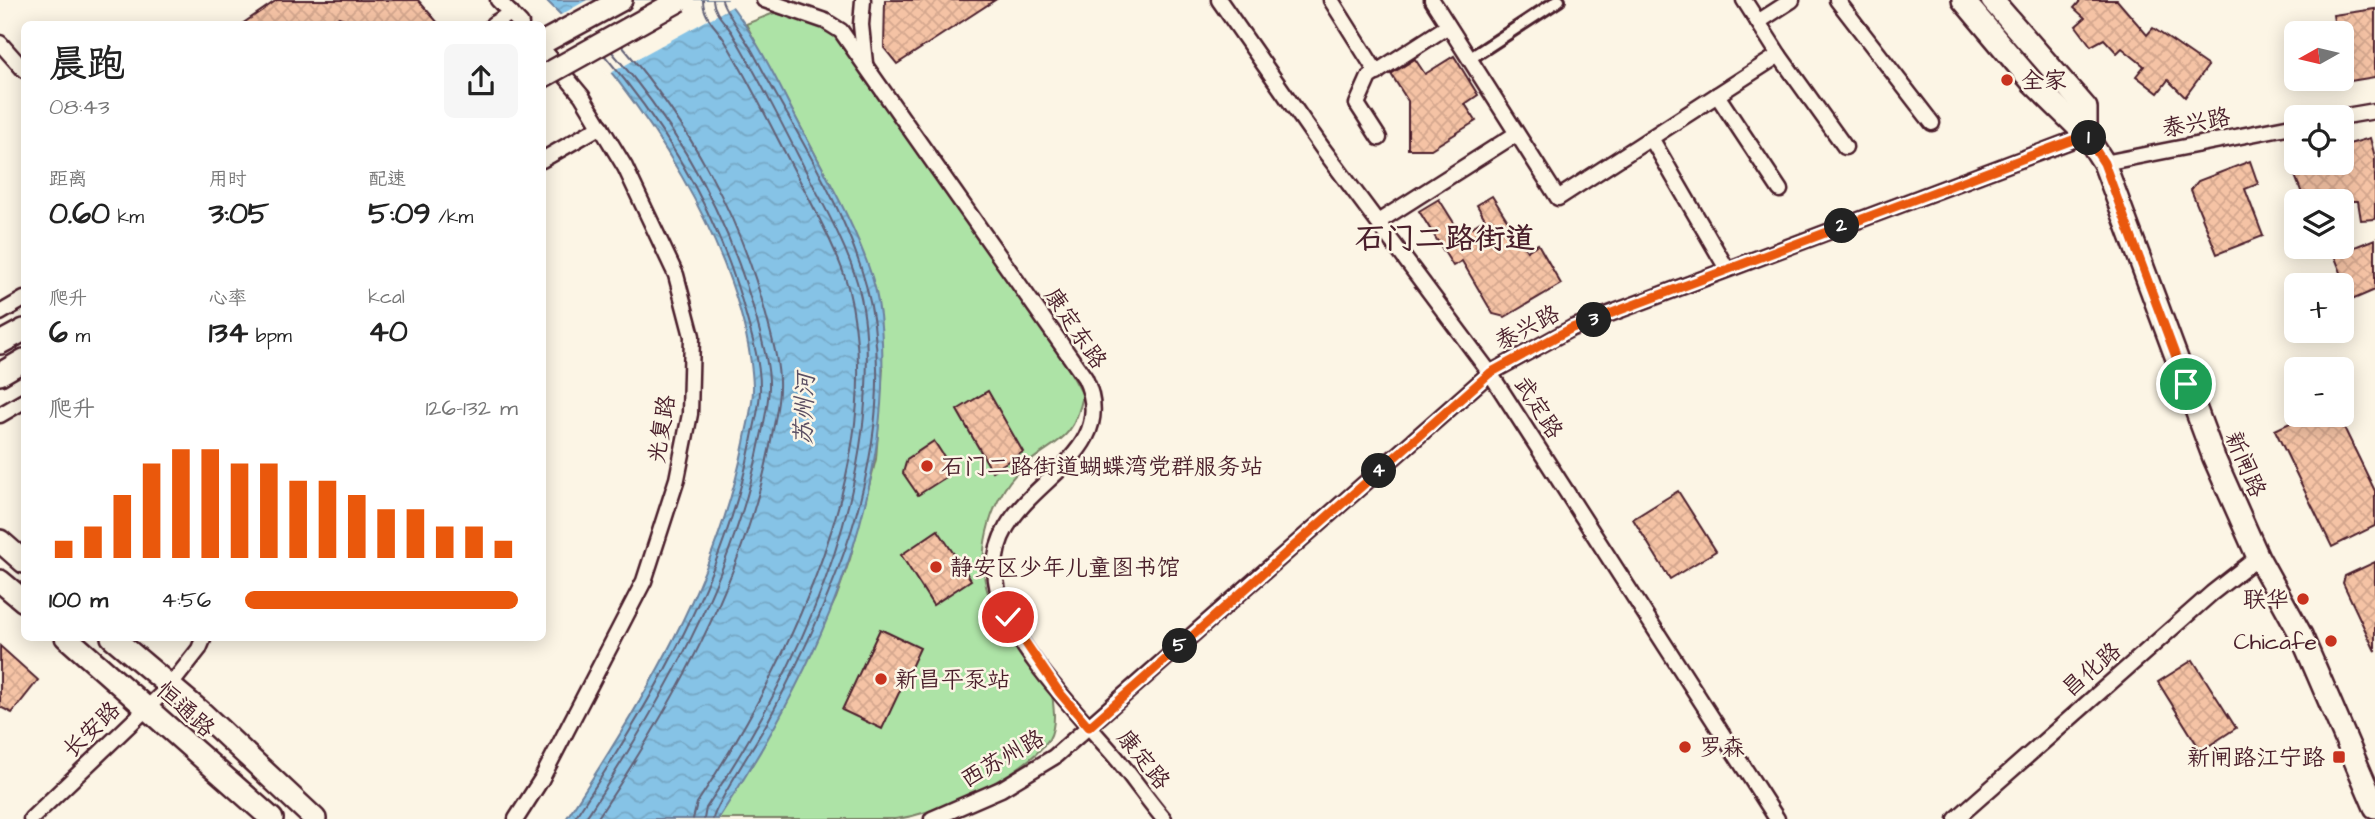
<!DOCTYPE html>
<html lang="zh">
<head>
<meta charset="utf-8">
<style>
	:root { --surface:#fff; --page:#f6f6f6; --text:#222; --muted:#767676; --accent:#ea580c }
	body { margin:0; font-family:"Architects Daughter","LXGW WenKai TC",sans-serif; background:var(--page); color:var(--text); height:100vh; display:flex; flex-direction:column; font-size:26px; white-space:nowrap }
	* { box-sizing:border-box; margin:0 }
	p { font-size:23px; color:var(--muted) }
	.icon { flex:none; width:38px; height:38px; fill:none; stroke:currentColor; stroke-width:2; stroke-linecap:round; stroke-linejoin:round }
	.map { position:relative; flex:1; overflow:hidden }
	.drawer { position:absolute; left:21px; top:21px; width:525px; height:620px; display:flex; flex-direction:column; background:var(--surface); border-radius:10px; box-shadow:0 4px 18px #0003 }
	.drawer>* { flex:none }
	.needle { width:46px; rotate:262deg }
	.fabs { position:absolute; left:2284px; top:21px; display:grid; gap:14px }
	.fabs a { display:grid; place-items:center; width:70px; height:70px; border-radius:10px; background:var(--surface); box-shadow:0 4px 18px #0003; font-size:35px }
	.pin { position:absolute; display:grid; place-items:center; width:60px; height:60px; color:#fff; margin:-30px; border:4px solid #fff; border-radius:50%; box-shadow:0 2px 7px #0007 }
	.km { position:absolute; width:35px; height:35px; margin:-18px; border-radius:50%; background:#222; color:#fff; font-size:19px; line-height:35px; text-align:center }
	.round { display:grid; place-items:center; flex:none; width:74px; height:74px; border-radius:10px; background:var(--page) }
	.head { display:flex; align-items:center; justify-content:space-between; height:119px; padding:0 28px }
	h1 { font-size:38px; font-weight:700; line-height:52px }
	.metrics { display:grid; grid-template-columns:repeat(3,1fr); gap:10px; height:119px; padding:7px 28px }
	.metrics div { display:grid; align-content:center }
	.metrics b { font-size:30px; font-weight:700 }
	.metrics small { font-size:19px; font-weight:400 }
	.metrics p { font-size:19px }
	.chart { height:196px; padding:14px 28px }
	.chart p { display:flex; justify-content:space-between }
	.chart svg { width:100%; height:126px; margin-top:7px; stroke:var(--accent); stroke-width:6 }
	ul { padding:0 28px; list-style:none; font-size:23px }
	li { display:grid; grid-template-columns:112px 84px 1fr; align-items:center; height:52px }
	li i { height:18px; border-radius:9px; background:var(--accent) }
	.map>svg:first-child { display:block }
	.park { fill:#ade3a6; stroke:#7c8168; stroke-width:2 }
	.water { fill:url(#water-waves); stroke:#6e819b; stroke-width:2 }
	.pier { fill:#fcf5e5 }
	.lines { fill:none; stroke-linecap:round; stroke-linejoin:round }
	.shore { stroke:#626176; stroke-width:2 }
	.building { fill:url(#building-cross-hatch); stroke:#4a1f2b; stroke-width:2 }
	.pedestrian-casing { stroke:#4a1f2b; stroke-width:16 }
	.minor-casing { stroke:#4a1f2b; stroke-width:19 }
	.secondary-casing { stroke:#4a1f2b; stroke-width:26 }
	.pedestrian { stroke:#fcf5e5; stroke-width:10 }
	.minor { stroke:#fcf5e5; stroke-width:14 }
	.secondary { stroke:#fcf5e5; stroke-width:21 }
	.secondary-bridge-casing { stroke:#4a1f2b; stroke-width:26; stroke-linecap:butt }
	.secondary-bridge { stroke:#fcf5e5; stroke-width:21 }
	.route-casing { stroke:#fff; stroke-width:14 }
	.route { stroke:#ea580c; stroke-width:9 }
	.poi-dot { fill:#c8321e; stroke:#fcf5e5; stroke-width:2.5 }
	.labels { text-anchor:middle; stroke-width:5; stroke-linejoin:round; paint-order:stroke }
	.poi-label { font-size:23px; fill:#4a1f2b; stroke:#fcf5e5; text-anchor:start }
	.street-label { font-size:23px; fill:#4a1f2b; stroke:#fcf5e5 }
	.water-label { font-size:24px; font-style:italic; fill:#5c5063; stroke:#fcf5e5 }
	.district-label { font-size:30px; font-weight:bold; fill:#4a1f2b; stroke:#fcf5e5 }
</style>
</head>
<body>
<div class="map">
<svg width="2375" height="819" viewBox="0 0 2375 819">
	<defs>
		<pattern id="water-waves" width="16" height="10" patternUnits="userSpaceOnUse" patternTransform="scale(1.75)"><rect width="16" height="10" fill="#86c3e6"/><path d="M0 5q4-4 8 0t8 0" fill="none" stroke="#75a7c5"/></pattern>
		<pattern id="building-cross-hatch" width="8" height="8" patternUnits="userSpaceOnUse" patternTransform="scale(1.75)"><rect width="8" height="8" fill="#f5c3a5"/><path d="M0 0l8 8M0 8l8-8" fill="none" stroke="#d4a78e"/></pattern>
	</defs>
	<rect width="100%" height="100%" fill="#fcf5e5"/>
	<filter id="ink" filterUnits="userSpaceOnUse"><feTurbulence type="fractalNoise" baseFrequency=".0143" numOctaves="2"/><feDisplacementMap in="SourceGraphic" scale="14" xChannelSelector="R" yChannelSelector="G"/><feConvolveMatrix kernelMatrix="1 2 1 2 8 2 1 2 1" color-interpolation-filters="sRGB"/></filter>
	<g filter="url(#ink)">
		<path class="park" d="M774 13 806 20 835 35 1053 341 1083 395C1073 445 1054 439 1021 469 989 498 972 563 992 603 1006 633 1032 660 1050 687 1054 701 1057 726 1049 739 1026 774 936 815 895 819 837 819 776 819 718 819L772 729 836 598 850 559 876 459 883 368 825 173 746 24Z"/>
		<path class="water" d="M546 0H727C759 40 780 88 804 133 828 179 856 227 872 277 883 311 883 352 882 388 875 543 803 691 718 819H566C642 704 717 580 744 443 747 425 754 404 753 385 746 253 639 89 546 0Z"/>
		<path class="pier" d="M587 0H732L735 5 607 75 557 17Z"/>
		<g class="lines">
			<g class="shore">
				<path d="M574 819C650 704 724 580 751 443 754 425 761 405 760 386 760 364 753 340 747 319 721 221 670 132 605 56"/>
				<path d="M585 819C660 705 732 581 759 446 763 427 768 408 769 388 770 367 762 341 757 321 730 221 680 130 612 52"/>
				<path d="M597 819C673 705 743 581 770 446 773 427 779 407 779 388 780 365 772 338 766 315 740 216 689 124 622 46"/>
				<path d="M693 819 697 803C788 665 891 456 848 287 838 252 817 214 800 181 775 135 752 86 725 41 717 27 703 18 703 0"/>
				<path d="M704 819 706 808C789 683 859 539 866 387 868 353 867 315 857 282 847 248 828 213 811 181 786 132 762 83 734 36 728 24 714 15 713 0"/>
				<path d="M713 819C714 807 758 740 767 723 831 602 892 465 874 324 861 228 798 139 754 54 748 42 723 9 722 0"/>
			</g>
		</g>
		<g class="building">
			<path d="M277 0H418L439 24H360L339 17 329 24H242Z"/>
			<path d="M885 0H995L897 64 884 48Z"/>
			<path d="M2081 0H2117L2147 35 2153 28 2208 66 2185 97 2168 80 2158 93 2136 76 2144 66 2122 48 2117 53 2104 39 2091 46 2076 26 2085 18 2074 8Z"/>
			<path d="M2375 9V77L2344 82 2342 33H2336L2333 15Z"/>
			<path d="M1454 56 1478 95 1465 104 1476 121 1431 149H1408V101L1391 74 1415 59 1425 74Z"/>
			<path d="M2370 138 2375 157V219L2361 220 2358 201H2305L2290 163H2342V146Z"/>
			<path d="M2250 161 2258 184 2245 189 2263 236 2217 254 2191 190 2198 181Z"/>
			<path d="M1492 196 1527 251 1538 244 1561 284 1505 317 1493 314 1462 261 1453 266 1419 211 1439 199 1461 234 1485 219 1477 205Z"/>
			<path d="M2375 239V290L2352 300 2334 255Z"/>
			<path d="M988 391 1023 452 992 471 957 410Z"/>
			<path d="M2307 415H2338L2375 491V526L2332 547 2275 430Z"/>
			<path d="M934 441 954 472 918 495 903 473 907 459Z"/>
			<path d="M1678 491 1716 551 1670 579 1633 519Z"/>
			<path d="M938 530 971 580 933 605 901 555Z"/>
			<path d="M2375 562V651L2343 583 2345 576Z"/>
			<path d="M880 629 920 648 882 729 842 710Z"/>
			<path d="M0 646 38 680 12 713 0 707Z"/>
			<path d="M2193 660 2236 728 2201 751 2158 682Z"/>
		</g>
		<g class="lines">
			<g class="pedestrian-casing">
				<path id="pedestrian" d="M1469 59 1559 0"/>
			</g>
			<g class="minor-casing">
				<g id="minor">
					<path d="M498 0 521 24"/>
					<path d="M764 0 825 21 841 31 1085 378C1129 472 972 486 998 591 1011 647 1081 716 1118 760 1134 780 1148 800 1164 819"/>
					<path d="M863 0 861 25 865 63"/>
					<path d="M1219 0 1323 149 1490 373 1777 819"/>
					<path d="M1331 0 1377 73"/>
					<path d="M1432 0 1558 198 1779 55 1744 0"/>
					<path d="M1837 0 1932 123"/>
					<path d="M1758 22 1792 0"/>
					<path d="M493 24 511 13"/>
					<path d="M0 43 24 70"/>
					<path d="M1779 55 1845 147"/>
					<path d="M1717 95 1780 190"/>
					<path d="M2340 117 2375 111"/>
					<path d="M1379 138 1357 104 1369 77 1448 26"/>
					<path d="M1651 138 1727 269"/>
					<path d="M542 160 601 126"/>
					<path d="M2104 163 2296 125"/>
					<path d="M1378 222 1516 134"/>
					<path d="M0 313 24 299"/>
					<path d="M0 415 24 401"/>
					<path d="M31 819 170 686 199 649 204 637"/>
					<path d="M516 819 541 780 644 581 677 479 690 414 692 336 676 275 625 167 582 96 542 48"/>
					<path d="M932 819 1001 789 1054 757 1490 373 1572 328 2086 135"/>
					<path d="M1956 819 2212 593 2258 557"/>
				</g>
			</g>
			<g class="secondary-casing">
				<g id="secondary">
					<path d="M1963 0 2033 83 2086 135 2104 163 2214 458 2258 557 2301 635 2375 807"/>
					<path d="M1992 0 2086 108V135"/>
					<path d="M542 43 621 0"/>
					<path d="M0 343 24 330"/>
					<path d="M0 374 24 360"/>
					<path d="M0 541 24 562"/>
					<path d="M0 581 24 601"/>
					<path d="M66 637 272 819"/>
					<path d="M112 637 202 713 315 819"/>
				</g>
			</g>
			<use href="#pedestrian" class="pedestrian"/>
			<use href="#minor" class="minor"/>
			<use href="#secondary" class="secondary"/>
			<g class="secondary-bridge-casing">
				<path id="secondary-bridge" d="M542 77 680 0"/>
			</g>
			<use href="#secondary-bridge" class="secondary-bridge"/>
		</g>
	</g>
	<g class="lines" filter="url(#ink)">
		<g class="route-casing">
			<path id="route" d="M1008 617 1059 692 1089 727 1490 373 1572 328 2086 135 2104 163 2186 384"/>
		</g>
		<use href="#route" class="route"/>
	</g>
	<g class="poi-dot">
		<circle cx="2007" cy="80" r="7"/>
		<circle cx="927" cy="466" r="7"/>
		<circle cx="936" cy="567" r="7"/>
		<circle cx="2303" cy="599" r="7"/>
		<circle cx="2331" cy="641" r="7"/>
		<circle cx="881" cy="679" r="7"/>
		<circle cx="1685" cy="747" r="7"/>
		<rect x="2332" y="750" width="14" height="14" rx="3.5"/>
	</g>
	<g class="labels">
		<g class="poi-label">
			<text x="2021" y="88">全家</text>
			<text x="941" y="474">石门二路街道蝴蝶湾党群服务站</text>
			<text x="950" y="575">静安区少年儿童图书馆</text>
			<text x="2289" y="607" text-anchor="end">联华</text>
			<text x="2317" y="649" text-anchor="end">Chicafe</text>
			<text x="895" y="687">新昌平泵站</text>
			<text x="1699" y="755">罗森</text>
			<text x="2325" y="765" text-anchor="end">新闸路江宁路</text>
		</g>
		<g class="street-label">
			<text transform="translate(2196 122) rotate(-11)" y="8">泰兴路</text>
			<text transform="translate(1527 327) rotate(-28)" y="8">泰兴路</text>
			<text transform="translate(1076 328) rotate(56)" y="8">康定东路</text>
			<text transform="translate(1539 407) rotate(57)" y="8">武定路</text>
			<text transform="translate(661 429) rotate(-81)" y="8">光复路</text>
			<text transform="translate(2246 464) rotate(67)" y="8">新闸路</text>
			<text transform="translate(2091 669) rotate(-41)" y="8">昌化路</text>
			<text transform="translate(186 709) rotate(42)" y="8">恒通路</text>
			<text transform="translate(91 729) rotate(-44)" y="8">长安路</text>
			<text transform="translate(1002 758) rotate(-30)" y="8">西苏州路</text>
			<text transform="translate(1144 759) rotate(51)" y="8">康定路</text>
		</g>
		<g class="water-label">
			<text transform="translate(804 409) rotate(-88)" y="8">苏州河</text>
		</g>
		<g class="district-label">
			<text x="1445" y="248">石门二路街道</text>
		</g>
	</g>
</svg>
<div class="fabs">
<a><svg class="needle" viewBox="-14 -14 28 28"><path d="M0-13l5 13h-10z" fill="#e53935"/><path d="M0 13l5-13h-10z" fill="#767676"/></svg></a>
<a><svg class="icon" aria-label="locate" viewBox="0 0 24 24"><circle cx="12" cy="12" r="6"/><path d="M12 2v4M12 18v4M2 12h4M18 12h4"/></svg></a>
<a><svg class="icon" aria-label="layers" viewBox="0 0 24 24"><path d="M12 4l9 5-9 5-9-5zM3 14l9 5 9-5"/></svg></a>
<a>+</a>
<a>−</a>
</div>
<div class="pin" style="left:2186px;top:384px;background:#1e9e55"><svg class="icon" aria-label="arrive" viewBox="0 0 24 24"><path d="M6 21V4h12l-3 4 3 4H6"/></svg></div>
<div class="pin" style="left:1008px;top:617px;background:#d93025"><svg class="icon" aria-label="check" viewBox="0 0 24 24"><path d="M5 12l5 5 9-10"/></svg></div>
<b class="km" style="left:2089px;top:138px">1</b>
<b class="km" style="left:1842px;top:226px">2</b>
<b class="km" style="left:1594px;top:320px">3</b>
<b class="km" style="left:1379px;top:471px">4</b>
<b class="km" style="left:1180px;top:646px">5</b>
<section class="drawer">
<div class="head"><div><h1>晨跑</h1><p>08:43</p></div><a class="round"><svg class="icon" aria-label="share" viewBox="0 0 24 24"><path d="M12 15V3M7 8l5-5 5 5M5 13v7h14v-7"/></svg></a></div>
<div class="metrics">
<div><p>距离</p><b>0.60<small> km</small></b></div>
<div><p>用时</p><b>3:05</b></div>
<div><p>配速</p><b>5:09<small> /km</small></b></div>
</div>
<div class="metrics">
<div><p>爬升</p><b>6<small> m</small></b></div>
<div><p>心率</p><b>134<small> bpm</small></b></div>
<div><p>kcal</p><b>40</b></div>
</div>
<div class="chart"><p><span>爬升</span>126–132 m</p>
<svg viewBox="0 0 160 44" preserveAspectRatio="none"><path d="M5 44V38M15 44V33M25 44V22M35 44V11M45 44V6M55 44V6M65 44V11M75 44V11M85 44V17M95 44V17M105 44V22M115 44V27M125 44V27M135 44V33M145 44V33M155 44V38"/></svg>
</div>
<ul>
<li><b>100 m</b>4:56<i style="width:100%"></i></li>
</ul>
</section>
</div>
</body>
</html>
